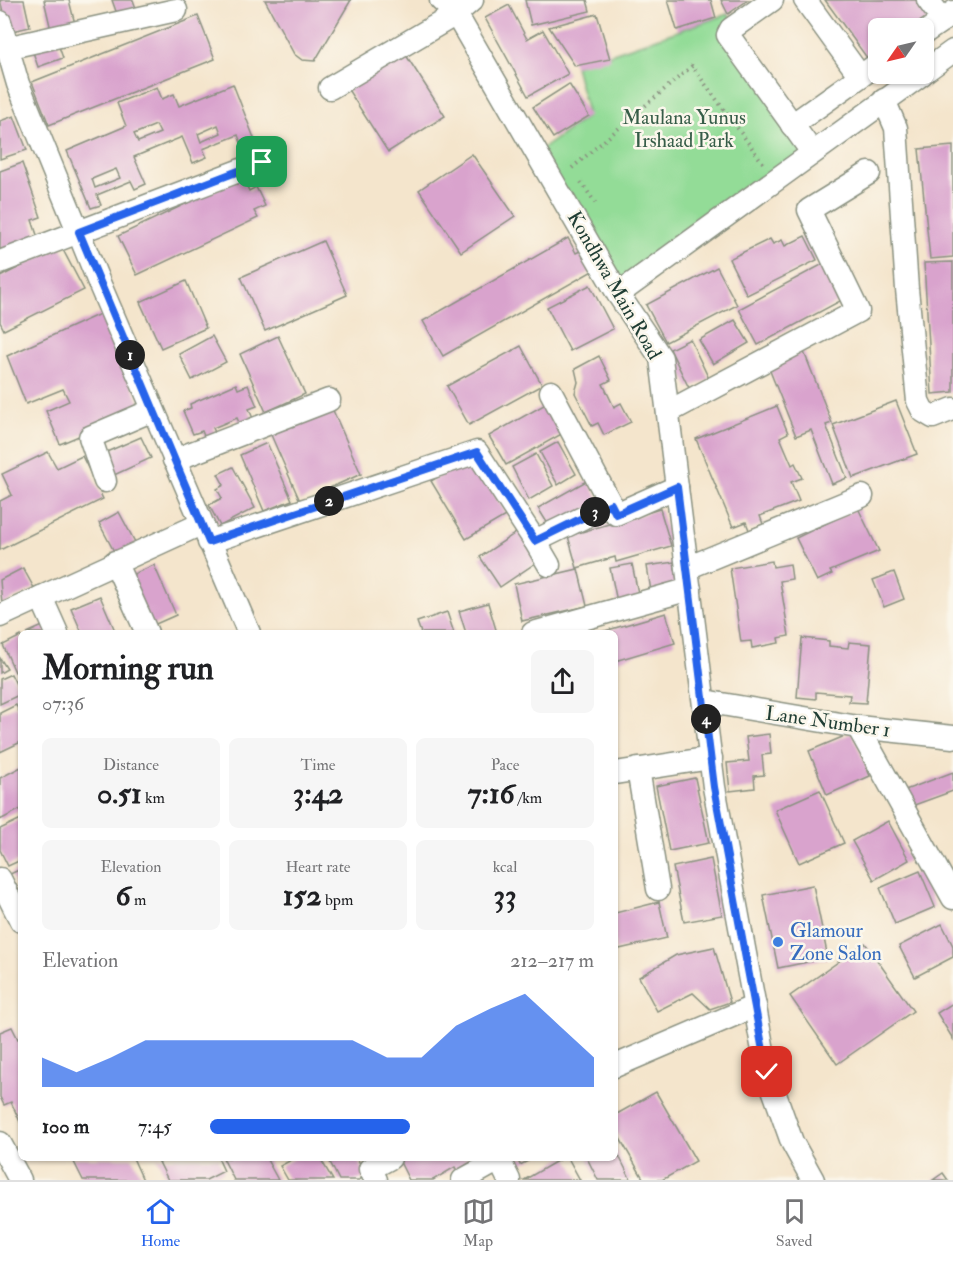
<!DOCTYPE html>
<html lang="en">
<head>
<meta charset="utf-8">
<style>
	:root { --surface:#fff; --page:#f6f6f6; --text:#202124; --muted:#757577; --line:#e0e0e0; --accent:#2563eb }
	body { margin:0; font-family:"IM FELL Double Pica",serif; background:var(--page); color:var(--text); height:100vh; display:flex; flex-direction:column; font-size:22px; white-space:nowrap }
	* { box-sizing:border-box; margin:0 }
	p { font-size:20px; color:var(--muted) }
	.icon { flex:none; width:33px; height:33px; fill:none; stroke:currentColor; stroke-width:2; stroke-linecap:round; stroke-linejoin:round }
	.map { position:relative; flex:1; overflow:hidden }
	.panel { position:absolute; left:18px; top:630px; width:600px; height:531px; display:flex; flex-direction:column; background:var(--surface); border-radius:9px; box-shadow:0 2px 4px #0004 }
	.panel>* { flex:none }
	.needle { width:39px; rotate:236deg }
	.buttons { position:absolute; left:868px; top:18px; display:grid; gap:12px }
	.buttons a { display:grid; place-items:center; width:66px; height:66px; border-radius:9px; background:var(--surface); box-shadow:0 2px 4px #0004; font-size:30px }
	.pin { position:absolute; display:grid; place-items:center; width:51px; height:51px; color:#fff; margin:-26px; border-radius:12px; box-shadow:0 3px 9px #0006 }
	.km { position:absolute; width:30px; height:30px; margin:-15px; border-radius:50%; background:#222; color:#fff; font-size:16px; line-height:30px; text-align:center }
	.round { display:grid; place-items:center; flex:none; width:63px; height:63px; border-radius:9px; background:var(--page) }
	.headline { display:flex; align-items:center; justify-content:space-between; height:102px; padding:0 24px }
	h1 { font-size:33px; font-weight:700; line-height:45px }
	.stats { display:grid; grid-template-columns:repeat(3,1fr); gap:9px; height:102px; padding:6px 24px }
	.stats div { display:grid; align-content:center; border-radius:9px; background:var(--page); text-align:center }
	.stats b { font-size:30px; font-weight:700 }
	.stats small { font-size:16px; font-weight:400 }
	.stats p { font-size:16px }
	.chart { height:168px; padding:12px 24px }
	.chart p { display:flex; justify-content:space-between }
	.chart svg { width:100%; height:108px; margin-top:6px; fill:var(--accent); opacity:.7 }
	ul { padding:0 24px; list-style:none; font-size:20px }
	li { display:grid; grid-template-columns:96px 72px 1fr; align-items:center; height:45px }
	li i { height:15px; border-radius:8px; background:var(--accent) }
	.tab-bar { display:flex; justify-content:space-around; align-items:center; height:84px; border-top:2px solid var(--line); background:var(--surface); font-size:16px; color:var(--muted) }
	.tab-bar a { display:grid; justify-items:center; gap:3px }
	.tab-bar .current { color:var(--accent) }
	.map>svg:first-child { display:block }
	.green { fill:#93dc97; stroke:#598c66; stroke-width:1.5 }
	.building { fill:#d9a3cd; fill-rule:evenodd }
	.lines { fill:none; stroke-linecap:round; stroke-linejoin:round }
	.minor-casing { stroke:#8a9180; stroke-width:25 }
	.path { stroke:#8a9180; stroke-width:4; stroke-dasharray:1.5 4.5; stroke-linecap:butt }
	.minor { stroke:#fff; stroke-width:22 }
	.route-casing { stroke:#fff; stroke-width:12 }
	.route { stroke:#2563eb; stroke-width:8 }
	.shop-dot { fill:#3f7fe0; stroke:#fbf7ec; stroke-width:2 }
	.labels { text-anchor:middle; stroke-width:5; stroke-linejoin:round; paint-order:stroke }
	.park-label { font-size:20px; fill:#365d48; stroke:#fbf7ec }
	.street-label { font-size:20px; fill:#1f3d34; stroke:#fbf7ec }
	.shop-label { font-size:20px; fill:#366cbe; stroke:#fbf7ec; text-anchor:start }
</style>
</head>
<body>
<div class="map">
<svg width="953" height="1180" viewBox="0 0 953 1180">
	<rect width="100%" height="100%" fill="#fbf7ec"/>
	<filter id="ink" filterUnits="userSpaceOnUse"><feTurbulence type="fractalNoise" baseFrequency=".0167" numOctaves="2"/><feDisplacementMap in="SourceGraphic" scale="12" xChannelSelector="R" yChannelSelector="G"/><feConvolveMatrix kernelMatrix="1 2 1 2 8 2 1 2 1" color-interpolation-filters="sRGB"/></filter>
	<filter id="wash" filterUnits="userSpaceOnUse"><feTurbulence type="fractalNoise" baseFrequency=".008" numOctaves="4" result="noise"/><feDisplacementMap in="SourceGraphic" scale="24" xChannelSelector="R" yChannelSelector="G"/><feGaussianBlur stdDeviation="1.35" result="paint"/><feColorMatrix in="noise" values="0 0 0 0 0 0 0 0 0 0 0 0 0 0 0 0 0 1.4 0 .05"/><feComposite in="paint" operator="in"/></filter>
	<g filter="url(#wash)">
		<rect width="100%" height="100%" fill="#f4e5cc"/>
		<path class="green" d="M728 14 812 152 618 294 538 152 588 116 575 66Z"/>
		<g id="blocks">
			<g class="building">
				<path d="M0 0H24L30 27 8 32Z"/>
				<path d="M44 0H69L75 24 51 30Z"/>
				<path d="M112 0H133L137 11 118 17Z"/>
				<path d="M265 0H351L315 61 302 60 294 54Z"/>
				<path d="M525 0H587L590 11 531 25Z"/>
				<path d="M668 0H711L716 18 677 30Z"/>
				<path d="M721 0H748L728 14Z"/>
				<path d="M825 0H918L931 18 916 28H879V55L870 62Z"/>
				<path d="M509 5 527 39 543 30 568 74 528 96 485 18Z"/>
				<path d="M597 14 610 59 575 66 549 27Z"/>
				<path d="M198 16 215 59 49 125 32 82Z"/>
				<path d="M57 41 63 58 38 67 32 49Z"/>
				<path d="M404 52 445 116 388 152 347 88Z"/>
				<path d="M233 84 254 138 241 143 238 135 203 149 207 157 193 163 182 137 134 157 146 184 135 189 131 181 97 195 101 205 91 208 67 151 126 126 117 103 157 87 162 99 174 94 179 106ZM156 125 160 133 138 142 134 134ZM218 125 221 133 201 142 198 134ZM116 169 120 178 95 188 92 179Z"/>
				<path d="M569 84 589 116 553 138 533 107Z"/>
				<path d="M14 116 27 150 0 159V121Z"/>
				<path d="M953 146V257L930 259 919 149Z"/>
				<path d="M472 154 515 216 461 252 419 190Z"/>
				<path d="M22 163 41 217 32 220 39 241 0 254V171Z"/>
				<path d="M242 177 249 191 256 187 265 206 254 211 258 218 137 275 118 236Z"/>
				<path d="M805 236 817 260 747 295 729 259 770 239 773 244 782 240 785 246Z"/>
				<path d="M568 238 576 253 584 249 596 269 443 356 423 321Z"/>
				<path d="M323 241 347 295 265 331 241 277Z"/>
				<path d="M61 246 84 290 4 330 0 322V277Z"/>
				<path d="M953 262V392L932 394 924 263Z"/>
				<path d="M823 264 842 300 758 345 739 309Z"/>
				<path d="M717 267 737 305 666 342 646 305Z"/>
				<path d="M186 281 206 328 161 348 140 302Z"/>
				<path d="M590 285 613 329 570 351 547 307Z"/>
				<path d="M102 313 142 409 60 444 46 411 69 401 63 389 26 404 7 356Z"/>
				<path d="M735 320 749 343 713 364 699 340Z"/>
				<path d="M212 336 226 362 192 380 179 354Z"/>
				<path d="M278 336 305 394 266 412 240 354Z"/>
				<path d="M690 339 709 379 689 388 670 349Z"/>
				<path d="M521 346 542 385 469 425 447 386Z"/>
				<path d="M804 352 832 423 826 425 847 478 832 484 811 430 796 436 768 366Z"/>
				<path d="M599 356 611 380 603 384 614 407 621 403 631 422 604 435 598 423 592 426 575 393 578 382 575 369Z"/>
				<path d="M236 384 238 389 248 385 257 406 249 409 254 421 241 427 237 418 213 428 217 437 206 441 202 431 193 434 183 411 191 408 190 404Z"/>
				<path d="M551 401 567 431 506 465 489 436Z"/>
				<path d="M896 401 917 454 853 478 833 425Z"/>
				<path d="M777 406 788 433 780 437 792 465 795 463 802 478 791 482 799 501 760 516 763 524 749 530 746 522 733 527 696 439Z"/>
				<path d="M332 408 361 474 300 501 271 435Z"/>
				<path d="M141 437 151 458 112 476 102 454Z"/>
				<path d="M558 442 576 474 558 485 540 452Z"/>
				<path d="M267 443 292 500 264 511 240 455Z"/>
				<path d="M48 452 57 468 82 456 103 499 0 550V501L12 495 2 474Z"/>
				<path d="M536 454 553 486 529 500 512 467Z"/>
				<path d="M472 457 507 515 466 539 431 481Z"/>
				<path d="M233 467 255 508 220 526 209 505 222 498 217 489 224 485 218 474Z"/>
				<path d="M588 480 600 502 551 529 538 508Z"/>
				<path d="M858 508 879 551 830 571 832 574 817 581 796 538Z"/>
				<path d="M660 509 671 546 616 562 615 557 577 568 568 536Z"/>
				<path d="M119 512 136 544 116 555 99 523Z"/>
				<path d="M520 530 540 560 500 587 480 557Z"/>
				<path d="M772 561 773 567 790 564 792 579 780 581 789 636 778 638 779 643 752 648 751 641 741 642 730 568Z"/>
				<path d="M674 562 678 586 651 591 647 566Z"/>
				<path d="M632 564 639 598 617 602 610 568Z"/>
				<path d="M154 565 176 615 149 627 127 577Z"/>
				<path d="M23 568 34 588 2 605 0 580Z"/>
				<path d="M578 569 587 606 522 621 514 584Z"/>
				<path d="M894 572 904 599 884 607 873 580Z"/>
				<path d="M100 596 116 633H82L71 608Z"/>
				<path d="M488 603 497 633H466L459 611Z"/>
				<path d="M447 612 454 633H421L417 622Z"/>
				<path d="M666 613 675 643 615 661V633H598Z"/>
				<path d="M45 625 49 633H27Z"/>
				<path d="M21 636V669L15 672 3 645Z"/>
				<path d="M802 638 829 641V646L848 648 849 642 871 644 866 703 849 702 850 695 816 692V699L797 697Z"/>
				<path d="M0 658 7 669 0 673Z"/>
				<path d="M11 674 21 694 0 704V679Z"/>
				<path d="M16 705 21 715V742L0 752V713Z"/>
				<path d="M852 733 870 776 827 795 809 751Z"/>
				<path d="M769 734 771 754 762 755 764 775 754 776 755 788 730 791 727 763 749 761 746 737Z"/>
				<path d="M21 767V809L0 820V778Z"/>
				<path d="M953 772V791L906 808 900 792Z"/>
				<path d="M695 778 709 843 669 851 656 786Z"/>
				<path d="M820 790 844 843 799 863 775 810Z"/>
				<path d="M21 819V860L8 866 0 850V829Z"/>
				<path d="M888 821 909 860 874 880 852 841Z"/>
				<path d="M711 859 722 915 684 922 673 867Z"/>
				<path d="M21 869V895L10 874Z"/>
				<path d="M920 871 935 907 895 924 880 888Z"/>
				<path d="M813 885 828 958 778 968 763 895Z"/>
				<path d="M659 902 667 938 615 950V913Z"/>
				<path d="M942 924 953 946V957L915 977 899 946Z"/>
				<path d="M865 943 913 1011 837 1064 790 996Z"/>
				<path d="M714 947 730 1002 710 1009 693 993 657 1011 639 977 676 955Z"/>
				<path d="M953 1003V1039L937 1013Z"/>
				<path d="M12 1027 18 1039 21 1038V1124L11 1102 4 1105 0 1097V1032Z"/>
				<path d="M656 1092 696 1161 662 1180H644L615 1130V1115Z"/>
				<path d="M615 1148 631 1180H598L587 1158H615Z"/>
				<path d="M72 1158H133L143 1180H83Z"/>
				<path d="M157 1158H218L224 1171 206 1180H168Z"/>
				<path d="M223 1158H266L278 1180H234Z"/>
				<path d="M295 1158H320L333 1180H288L280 1166Z"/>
				<path d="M328 1158H357L366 1176 359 1180H339Z"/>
				<path d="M403 1158H476L480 1164 460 1176 455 1167 433 1180H409L399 1160Z"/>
				<path d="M517 1158H534L520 1165Z"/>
				<path d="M562 1158H568L580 1180H524Z"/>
				<path d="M943 1173 948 1180H933Z"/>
			</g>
		</g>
	</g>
	<g filter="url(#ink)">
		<use href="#blocks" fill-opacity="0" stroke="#8a9180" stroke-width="1.5"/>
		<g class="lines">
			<g class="minor-casing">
				<g id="minor">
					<path d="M441 0 456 14 618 294 661 358 714 787 767 1072 792 1142 813 1180"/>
					<path d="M772 0 731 29 728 35 812 152"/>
					<path d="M805 0 860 76"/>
					<path d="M928 0 943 20 953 12"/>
					<path d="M0 22 18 84 100 285 249 633"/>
					<path d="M924 33 943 20"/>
					<path d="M6 48 176 10"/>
					<path d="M924 72 953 51"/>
					<path d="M330 88 456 14 472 0"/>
					<path d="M884 100 896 128 907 289 918 401 923 411 933 417 953 409"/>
					<path d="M792 125 879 63"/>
					<path d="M0 262 262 162"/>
					<path d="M618 294 922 74"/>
					<path d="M551 392 616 514 677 487"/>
					<path d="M668 412 858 311 809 210 869 173"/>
					<path d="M174 460 329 400"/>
					<path d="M105 481 90 437 153 410"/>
					<path d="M535 541 549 565"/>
					<path d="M209 542 477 452 535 541 611 504"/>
					<path d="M115 562 147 633"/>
					<path d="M687 568 862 496"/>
					<path d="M41 597 57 633"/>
					<path d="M0 616 201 524"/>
					<path d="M533 633 690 589"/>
					<path d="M704 701 858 727 953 737"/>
					<path d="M858 727 953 898"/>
					<path d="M638 769 658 889"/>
					<path d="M615 773 711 758"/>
					<path d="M0 879 21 921"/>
					<path d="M615 1066 755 1006"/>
					<path d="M0 1143 20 1180"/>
					<path d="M498 1158 509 1180"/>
					<path d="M376 1180 370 1169 390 1158"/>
					<path d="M463 1180 499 1160"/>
				</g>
			</g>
			<g class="path">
				<path d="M572 168 692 66 763 163"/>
				<path d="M581 182 596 204"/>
			</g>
			<use href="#minor" class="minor"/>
		</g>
	</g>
	<g class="lines" filter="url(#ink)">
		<g class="route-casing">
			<path id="route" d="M262 162 79 232 209 542 477 452 535 541 611 504 616 514 677 487 714 787 767 1072"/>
		</g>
		<use href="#route" class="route"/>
	</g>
	<circle class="shop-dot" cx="778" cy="942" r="6"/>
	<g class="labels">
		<g class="park-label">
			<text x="684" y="124">Maulana Yunus<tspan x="684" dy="23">Irshaad Park</tspan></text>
		</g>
		<g class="street-label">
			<text transform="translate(615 285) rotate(60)" y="7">Kondhwa Main Road</text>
			<text transform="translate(828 721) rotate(8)" y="7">Lane Number 1</text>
		</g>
		<g class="shop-label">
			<text x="790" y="937">Glamour<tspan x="790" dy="23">Zone Salon</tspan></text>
		</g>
	</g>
</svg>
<div class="buttons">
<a><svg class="needle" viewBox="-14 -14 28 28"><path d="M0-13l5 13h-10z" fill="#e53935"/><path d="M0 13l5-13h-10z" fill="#757577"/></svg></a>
</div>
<div class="pin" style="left:262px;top:162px;background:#1e9e55"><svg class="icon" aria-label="arrive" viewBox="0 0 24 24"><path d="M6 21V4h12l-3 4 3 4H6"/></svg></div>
<div class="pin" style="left:767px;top:1072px;background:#d93025"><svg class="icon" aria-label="check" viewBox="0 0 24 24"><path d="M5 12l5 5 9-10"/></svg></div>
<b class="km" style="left:130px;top:355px">1</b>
<b class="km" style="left:329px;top:501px">2</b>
<b class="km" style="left:595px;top:512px">3</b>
<b class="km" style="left:706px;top:719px">4</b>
<section class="panel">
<div class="headline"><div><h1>Morning run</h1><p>07:36</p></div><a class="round"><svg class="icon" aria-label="share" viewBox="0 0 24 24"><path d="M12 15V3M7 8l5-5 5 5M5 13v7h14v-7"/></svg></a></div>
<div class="stats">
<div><p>Distance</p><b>0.51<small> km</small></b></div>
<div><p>Time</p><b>3:42</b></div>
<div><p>Pace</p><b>7:16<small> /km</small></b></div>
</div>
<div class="stats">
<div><p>Elevation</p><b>6<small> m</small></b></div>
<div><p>Heart rate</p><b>152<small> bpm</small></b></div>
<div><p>kcal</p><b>33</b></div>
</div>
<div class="chart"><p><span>Elevation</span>212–217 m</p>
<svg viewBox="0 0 160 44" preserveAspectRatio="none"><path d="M0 44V32L10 38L20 32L30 25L40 25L50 25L60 25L70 25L80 25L90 25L100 32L110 32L120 19L130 12L140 6L150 19L160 32V44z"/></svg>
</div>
<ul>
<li><b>100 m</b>7:45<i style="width:52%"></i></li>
</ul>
</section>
</div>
<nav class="tab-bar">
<a class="current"><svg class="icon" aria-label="home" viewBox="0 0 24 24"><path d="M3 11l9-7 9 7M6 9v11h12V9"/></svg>Home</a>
<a><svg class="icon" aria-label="map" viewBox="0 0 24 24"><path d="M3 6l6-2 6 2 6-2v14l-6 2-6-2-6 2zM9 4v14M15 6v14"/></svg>Map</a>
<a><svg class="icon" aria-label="saved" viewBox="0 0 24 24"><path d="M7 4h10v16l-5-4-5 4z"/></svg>Saved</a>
</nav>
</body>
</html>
